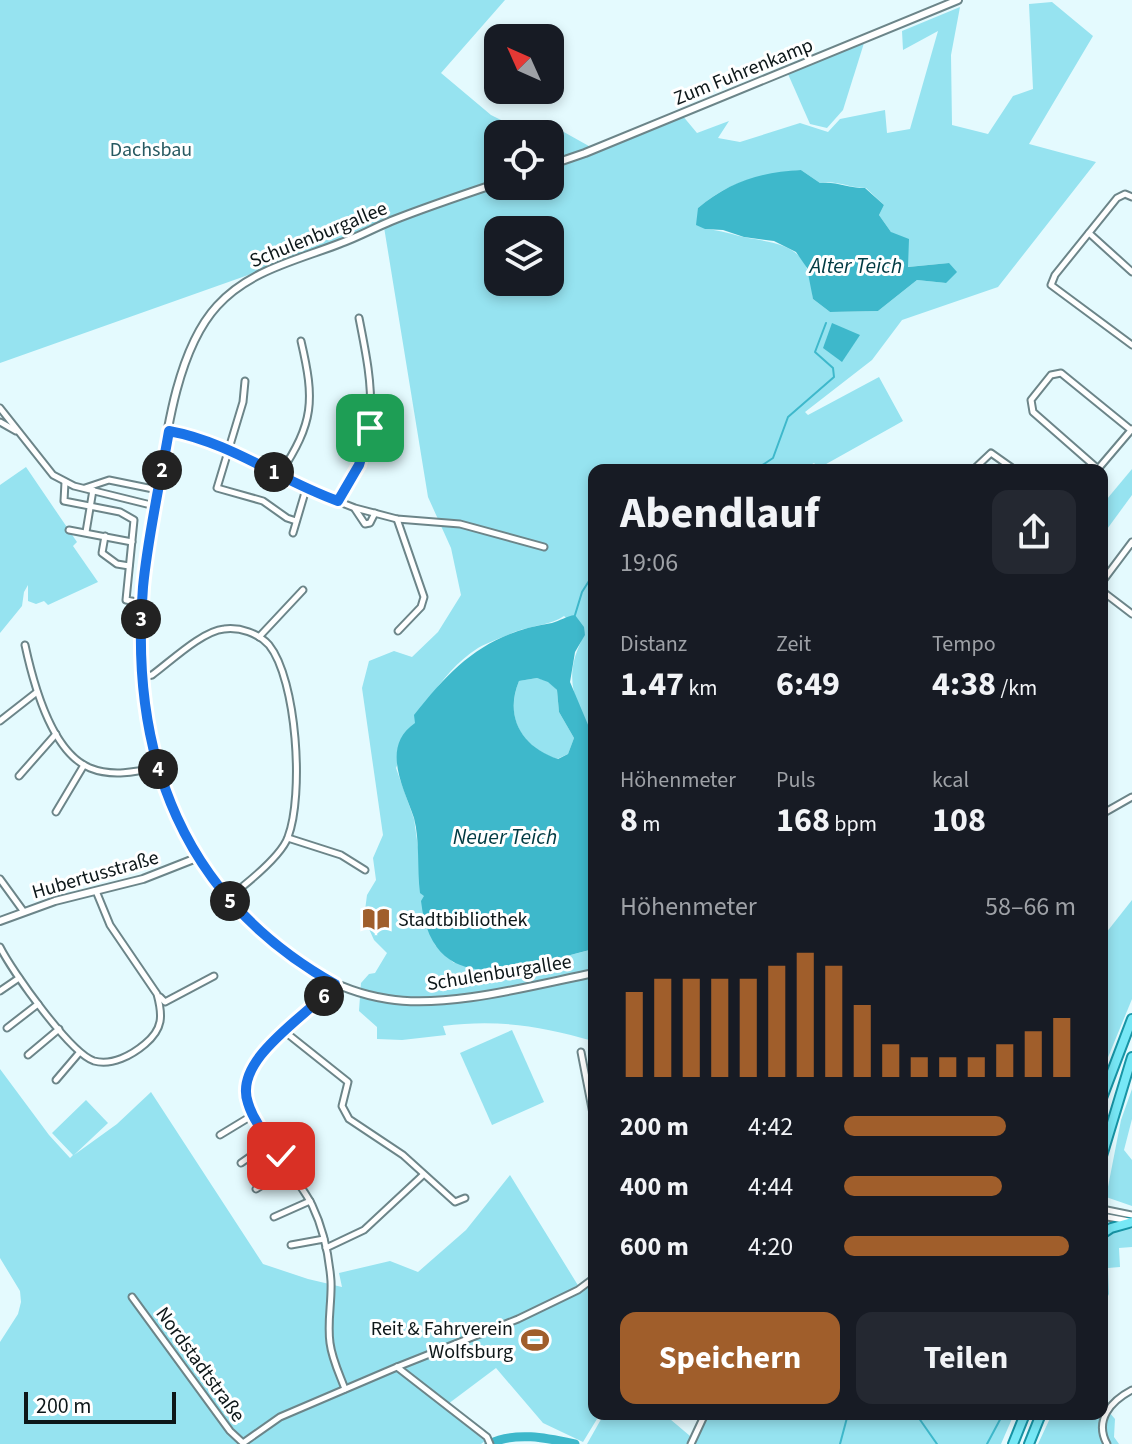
<!DOCTYPE html>
<html lang="de">
<head>
<meta charset="utf-8">
<style>
	:root { --surface:#171b24; --page:#242831; --text:#f1f3f6; --muted:#9ea1a6; --accent:#a05e2b }
	body { margin:0; font-family:"Source Sans 3",sans-serif; background:var(--page); color:var(--text); height:100vh; display:flex; flex-direction:column; font-size:30px; white-space:nowrap }
	* { box-sizing:border-box; margin:0 }
	p { font-size:26px; color:var(--muted) }
	.icon { flex:none; width:44px; height:44px; fill:none; stroke:currentColor; stroke-width:2; stroke-linecap:round; stroke-linejoin:round }
	.map { position:relative; flex:1; overflow:hidden }
	.details { position:absolute; left:588px; top:464px; width:520px; height:956px; display:flex; flex-direction:column; background:var(--surface); border-radius:16px; box-shadow:0 4px 12px #0003 }
	.details>* { flex:none }
	.needle { width:52px; rotate:315deg }
	.tools { position:absolute; left:484px; top:24px; display:grid; gap:16px }
	.tools a { display:grid; place-items:center; width:80px; height:80px; border-radius:16px; background:var(--surface); box-shadow:0 4px 12px #0003; font-size:40px }
	.scale { position:absolute; left:24px; bottom:20px; width:152px; box-sizing:border-box; padding-left:8px; border:4px solid #0d1719; border-top:0; font-size:22px; line-height:28px; white-space:nowrap; color:#0d1719; -webkit-text-stroke:6px #fff; paint-order:stroke }
	.pin { position:absolute; display:grid; place-items:center; width:68px; height:68px; color:#fff; margin:-34px; border-radius:16px; box-shadow:0 4px 12px #0006 }
	.km { position:absolute; width:40px; height:40px; margin:-20px; border-radius:50%; background:#222; color:#fff; font-size:22px; line-height:40px; text-align:center }
	.round { display:grid; place-items:center; flex:none; width:84px; height:84px; border-radius:16px; background:var(--page) }
	.head { display:flex; align-items:center; justify-content:space-between; height:136px; padding:0 32px }
	h1 { font-size:44px; font-weight:700; line-height:60px }
	.metrics { display:grid; grid-template-columns:repeat(3,1fr); gap:12px; height:136px; padding:8px 32px }
	.metrics div { display:grid; align-content:center }
	.metrics b { font-size:34px; font-weight:700 }
	.metrics small { font-size:22px; font-weight:400 }
	.metrics p { font-size:22px }
	.chart { height:224px; padding:16px 32px }
	.chart p { display:flex; justify-content:space-between }
	.chart svg { width:100%; height:144px; margin-top:8px; stroke:var(--accent); stroke-width:6 }
	.button { display:flex; gap:16px; margin-top:auto; padding:16px 32px }
	.button a { flex:1; height:92px; border-radius:16px; background:var(--accent); color:#fff; font-size:32px; font-weight:700; line-height:92px; text-align:center }
	.button a+a { background:var(--page); color:var(--text) }
	ul { padding:0 32px; list-style:none; font-size:26px }
	li { display:grid; grid-template-columns:128px 96px 1fr; align-items:center; height:60px }
	li i { height:20px; border-radius:10px; background:var(--accent) }
	.map>svg:first-child { display:block }
	.green { fill:#96e3f0; fill-rule:evenodd }
	.water { fill:#3eb8cb; fill-rule:evenodd }
	.lines { fill:none; stroke-linecap:round; stroke-linejoin:round }
	.stream { stroke:#3eb8cb; stroke-width:2 }
	.river { stroke:#3eb8cb; stroke-width:9 }
	.minor-casing { stroke:#6c8589; stroke-width:9 }
	.tertiary-casing { stroke:#6c8589; stroke-width:10 }
	.primary-casing { stroke:#1794a5; stroke-width:12 }
	.minor { stroke:#fff; stroke-width:5 }
	.tertiary { stroke:#fff; stroke-width:6 }
	.primary { stroke:#77e8f6; stroke-width:8 }
	.route-casing { stroke:#fff; stroke-width:16 }
	.route { stroke:#1a73e8; stroke-width:10 }
	.labels { text-anchor:middle; stroke-width:6; stroke-linejoin:round; paint-order:stroke }
	.street-label { font-size:20px; fill:#0d1719; stroke:#fff }
	.park-label { font-size:20px; fill:#275a62; stroke:#fff }
	.poi-label { font-size:20px; fill:#0d1719; stroke:#fff; text-anchor:start }
	.water-label { font-size:22px; font-style:italic; fill:#013b43; stroke:#fff }
</style>
</head>
<body>
<div class="map">
<svg width="1132" height="1444" viewBox="0 0 1132 1444">
	<rect width="100%" height="100%" fill="#e4fafe"/>
	<g class="green">
		<path d="M0 0H505L441 73 491 115 513 126 562 131 596 150 682 115 697 133 729 121 718 138 740 142 800 123 828 132 840 119 885 110 887 133 910 129 938 31 903 50 902 31 960 7 951 55 952 125 988 134 1013 96 1033 89 1029 4 1052 2 1093 36 1029 144 1096 162 998 287 902 320 872 360 805 412 808 415 879 377 903 421 819 468 814 463 802 470H594V739C573 700 562 675 585 634L564 616C552 625 528 626 512 633 501 638 488 642 478 648 435 676 415 723 396 768L414 819 425 896 435 945 454 963 543 962 594 949V967L591 968 593 1041C540 1026 498 1019 443 1026L446 1035 402 1040 377 1039V1027L359 1011 361 983 369 974 375 973 387 953 374 940 364 918 367 895 376 880 373 858 383 835 362 688 369 661 394 651 412 657 438 632 461 595 451 548 428 497 384 227 0 363ZM498 134H550V186H498ZM801 170 820 183C837 180 848 188 866 188L884 205 879 215 891 232 907 267 949 263 946 283 917 280 878 311 830 312 813 299C809 250 792 245 748 238 733 235 721 230 705 229L698 208C731 180 759 175 801 170ZM498 230H550V282H498Z"/>
		<path d="M864 43 843 110 827 128 810 124 788 74Z"/>
		<path d="M26 467 77 542 73 546 98 582 48 605 44 601 36 604 28 601V585L24 592 22 606 0 633V485Z"/>
		<path d="M1132 469V495L1102 536V505Z"/>
		<path d="M537 678 548 681 557 690 559 712 574 738 568 754 557 759C522 746 504 718 519 681Z"/>
		<path d="M1132 900V999L1102 1072V938Z"/>
		<path d="M512 1030 544 1102 492 1125 460 1053Z"/>
		<path d="M0 1069 49 1135 70 1158 73 1155 52 1133 86 1100 108 1123 74 1155 117 1124 151 1092 263 1264 308 1279 342 1287 339 1273 390 1261 418 1272 466 1230 510 1175 579 1287 559 1298V1302L594 1282V1414H600L583 1442 543 1423 496 1368 444 1407 485 1441 481 1444H0V1342L18 1314 21 1302 20 1291 0 1258Z"/>
		<path d="M1132 1089V1119L1124 1150 1132 1160V1206L1106 1197 1121 1120Z"/>
		<path d="M1123 1228 1132 1229V1247L1119 1248 1120 1267 1108 1268 1109 1294 1102 1308V1250L1108 1235Z"/>
		<path d="M1102 1404 1115 1419 1114 1437 1119 1444H1038L1052 1414H1102Z"/>
		<path d="M604 1414H664L696 1441 708 1414H1014L1001 1444H587Z"/>
	</g>
	<g class="water">
		<path d="M801 170 820 183C836 181 848 188 865 188L884 205 879 215 891 232 909 239 908 267 949 263 957 272 946 283 917 280 878 311 830 312 813 299 807 268 796 252 774 241 744 237 723 230 705 229 696 225 698 208C729 182 761 172 801 170Z"/>
		<path d="M832 323 860 335 842 362 823 348Z"/>
		<path d="M575 615 584 627 585 635 575 652 570 682 594 739V949C526 965 433 1005 421 901L424 896 420 893C417 869 420 841 414 818 404 788 380 747 415 723L414 715C454 664 487 633 552 623 560 621 566 616 575 615ZM537 678 548 682 557 690 559 712 574 738 568 754 558 759C522 747 504 717 519 681Z"/>
	</g>
	<g class="lines">
		<g class="stream">
			<path d="M755 470 773 458 788 417 834 377 833 368 815 352 826 323"/>
			<path d="M575 615 582 592 594 573"/>
			<path d="M916 1414 937 1444"/>
			<path d="M840 1444 848 1414"/>
			<path d="M987 1444 1003 1414"/>
		</g>
		<path class="river" d="M489 1444C516 1431 547 1438 575 1444"/>
		<g class="minor-casing">
			<g id="minor">
				<path d="M1132 197 1125 194 1117 198 1055 275 1051 285 1132 345"/>
				<path d="M1089 233 1132 272"/>
				<path d="M245 381 243 402 217 488 263 501 287 518 296 521"/>
				<path d="M0 408 53 475 74 486 155 506"/>
				<path d="M0 422 16 431"/>
				<path d="M169 431 248 458 306 489 355 508 397 519 460 524 544 547"/>
				<path d="M1098 469 1033 412 1031 400 1051 375 1061 373 1131 430"/>
				<path d="M1098 469 1132 429"/>
				<path d="M973 470 991 453 1015 470"/>
				<path d="M280 474C314 422 315 401 301 341"/>
				<path d="M65 482 64 501 120 512 134 520 126 600 142 603"/>
				<path d="M85 488 109 480 158 490"/>
				<path d="M338 501C381 433 374 393 359 318"/>
				<path d="M355 509 365 524 370 523 375 513"/>
				<path d="M397 519 424 597 421 607 398 631"/>
				<path d="M69 530 132 542"/>
				<path d="M86 532 93 490"/>
				<path d="M293 533 306 489"/>
				<path d="M105 536 102 553 117 564 129 566"/>
				<path d="M1102 582 1132 542"/>
				<path d="M1102 591 1132 614"/>
				<path d="M259 637 303 590"/>
				<path d="M25 645C33 682 51 752 90 768 112 777 135 772 158 767"/>
				<path d="M1102 667 1103 661"/>
				<path d="M143 677 152 675C170 662 202 631 224 629 240 627 258 633 269 645 297 680 304 795 288 837 281 857 245 885 228 898"/>
				<path d="M0 721 37 692"/>
				<path d="M19 776 56 734"/>
				<path d="M56 812 84 765"/>
				<path d="M1102 814 1132 797"/>
				<path d="M288 838 341 855 365 870"/>
				<path d="M0 879 24 912"/>
				<path d="M0 947C12 971 70 1053 94 1061 112 1066 132 1055 145 1044 163 1029 163 1016 157 994L110 925 96 891"/>
				<path d="M335 984C313 1011 251 1049 246 1083 241 1116 296 1173 312 1205 323 1228 329 1255 331 1281 332 1302 327 1322 330 1343 332 1359 339 1373 345 1389"/>
				<path d="M0 991 19 978"/>
				<path d="M160 997 165 1002 214 976"/>
				<path d="M7 1028 38 1004"/>
				<path d="M284 1031 348 1082 342 1106 349 1119 403 1155 455 1202 465 1198"/>
				<path d="M581 1052 594 1119"/>
				<path d="M28 1055 59 1029"/>
				<path d="M56 1080 79 1053"/>
				<path d="M220 1135 253 1115"/>
				<path d="M241 1163 271 1142"/>
				<path d="M256 1189 289 1169"/>
				<path d="M1102 1209 1132 1215"/>
				<path d="M1102 1216 1129 1221"/>
				<path d="M274 1217 310 1201"/>
				<path d="M291 1245 324 1239"/>
				<path d="M326 1248 364 1230 423 1175"/>
				<path d="M132 1297 230 1431 243 1443 280 1417 397 1367 518 1319 578 1290 594 1278"/>
				<path d="M397 1367 487 1437 490 1444"/>
				<path d="M691 1444 705 1414"/>
				<path d="M1107 1444C1094 1420 1111 1401 1132 1390"/>
			</g>
		</g>
		<g class="tertiary-casing">
			<g id="tertiary">
				<path d="M550 165 585 153 958 0"/>
				<path d="M498 183C462 195 426 207 391 221 374 228 358 237 341 243 298 260 249 270 217 306 173 354 164 453 154 515 129 672 136 801 250 922 287 961 335 991 388 999 447 1009 534 985 594 973"/>
				<path d="M0 921 55 901 143 879 199 857"/>
			</g>
		</g>
		<g class="primary-casing">
			<g id="primary">
				<path d="M1102 1098 1132 1019"/>
				<path d="M1102 1156 1132 1057"/>
				<path d="M1102 1234 1111 1228 1132 1222"/>
				<path d="M1013 1444 1025 1414"/>
				<path d="M1029 1444 1041 1414"/>
			</g>
		</g>
		<use href="#minor" class="minor"/>
		<use href="#tertiary" class="tertiary"/>
		<use href="#primary" class="primary"/>
	</g>
	<g class="lines">
		<g class="route-casing">
			<path id="route" d="M281 1156C269 1139 254 1123 248 1103 232 1058 311 1014 335 984 183 899 129 756 143 587 148 535 160 483 169 431 230 442 281 481 338 501L359 465 370 428"/>
		</g>
		<use href="#route" class="route"/>
	</g>
	<defs>
		<g id="library-bare" transform="scale(2.16)"><path d="M-6-4Q-3-5.5-.7-3.5V5Q-3 3-6 4ZM6-4Q3-5.5 .7-3.5V5Q3 3 6 4Z" fill="#a05e2b" stroke="#fff" stroke-width="2.5" paint-order="stroke"/></g>
		<g id="stadium-bare" transform="scale(2.16)"><path d="M0-5a6.5 5 0 1 0 0 10a6.5 5 0 1 0 0-10ZM-3.5-1.8h7v3.6h-7Z" fill="#a05e2b" stroke="#fff" stroke-width="2.5" paint-order="stroke"/></g>
	</defs>
	<g fill-rule="evenodd">
		<use href="#library-bare" x="376" y="919"/>
		<use href="#stadium-bare" x="535" y="1340"/>
	</g>
	<g class="labels">
		<g class="street-label">
			<text transform="translate(743 71) rotate(-22)" y="7">Zum Fuhrenkamp</text>
			<text transform="translate(318 234) rotate(-22)" y="7">Schulenburgallee</text>
			<text transform="translate(95 874) rotate(-16)" y="7">Hubertusstraße</text>
			<text transform="translate(499 972) rotate(-9)" y="7">Schulenburgallee</text>
			<text transform="translate(201 1364) rotate(54)" y="7">Nordstadtstraße</text>
		</g>
		<g class="park-label">
			<text x="151" y="156">Dachsbau</text>
		</g>
		<g class="poi-label">
			<text x="398" y="926">Stadtbibliothek</text>
			<text x="513" y="1335" text-anchor="end">Reit &amp; Fahrverein<tspan x="513" dy="23">Wolfsburg</tspan></text>
		</g>
		<g class="water-label">
			<text x="856" y="273">Alter Teich</text>
			<text x="505" y="844">Neuer Teich</text>
		</g>
	</g>
</svg>
<div class="tools">
<a><svg class="needle" viewBox="-14 -14 28 28"><path d="M0-13l5 13h-10z" fill="#e53935"/><path d="M0 13l5-13h-10z" fill="#9ea1a6"/></svg></a>
<a><svg class="icon" aria-label="locate" viewBox="0 0 24 24"><circle cx="12" cy="12" r="6"/><path d="M12 2v4M12 18v4M2 12h4M18 12h4"/></svg></a>
<a><svg class="icon" aria-label="layers" viewBox="0 0 24 24"><path d="M12 4l9 5-9 5-9-5zM3 14l9 5 9-5"/></svg></a>
</div>
<div class="scale">200 m</div>
<div class="pin" style="left:370px;top:428px;background:#1e9e55"><svg class="icon" aria-label="arrive" viewBox="0 0 24 24"><path d="M6 21V4h12l-3 4 3 4H6"/></svg></div>
<div class="pin" style="left:281px;top:1156px;background:#d93025"><svg class="icon" aria-label="check" viewBox="0 0 24 24"><path d="M5 12l5 5 9-10"/></svg></div>
<b class="km" style="left:274px;top:472px">1</b>
<b class="km" style="left:162px;top:470px">2</b>
<b class="km" style="left:141px;top:619px">3</b>
<b class="km" style="left:158px;top:769px">4</b>
<b class="km" style="left:230px;top:901px">5</b>
<b class="km" style="left:324px;top:996px">6</b>
<section class="details">
<div class="head"><div><h1>Abendlauf</h1><p>19:06</p></div><a class="round"><svg class="icon" aria-label="share" viewBox="0 0 24 24"><path d="M12 15V3M7 8l5-5 5 5M5 13v7h14v-7"/></svg></a></div>
<div class="metrics">
<div><p>Distanz</p><b>1.47<small> km</small></b></div>
<div><p>Zeit</p><b>6:49</b></div>
<div><p>Tempo</p><b>4:38<small> /km</small></b></div>
</div>
<div class="metrics">
<div><p>Höhenmeter</p><b>8<small> m</small></b></div>
<div><p>Puls</p><b>168<small> bpm</small></b></div>
<div><p>kcal</p><b>108</b></div>
</div>
<div class="chart"><p><span>Höhenmeter</span>58–66 m</p>
<svg viewBox="0 0 160 44" preserveAspectRatio="none"><path d="M5 44V18M15 44V14M25 44V14M35 44V14M45 44V14M55 44V10M65 44V6M75 44V10M85 44V22M95 44V34M105 44V38M115 44V38M125 44V38M135 44V34M145 44V30M155 44V26"/></svg>
</div>
<ul>
<li><b>200 m</b>4:42<i style="width:70%"></i></li>
<li><b>400 m</b>4:44<i style="width:68%"></i></li>
<li><b>600 m</b>4:20<i style="width:97%"></i></li>
</ul>
<div class="button"><a>Speichern</a><a>Teilen</a></div>
</section>
</div>
</body>
</html>
